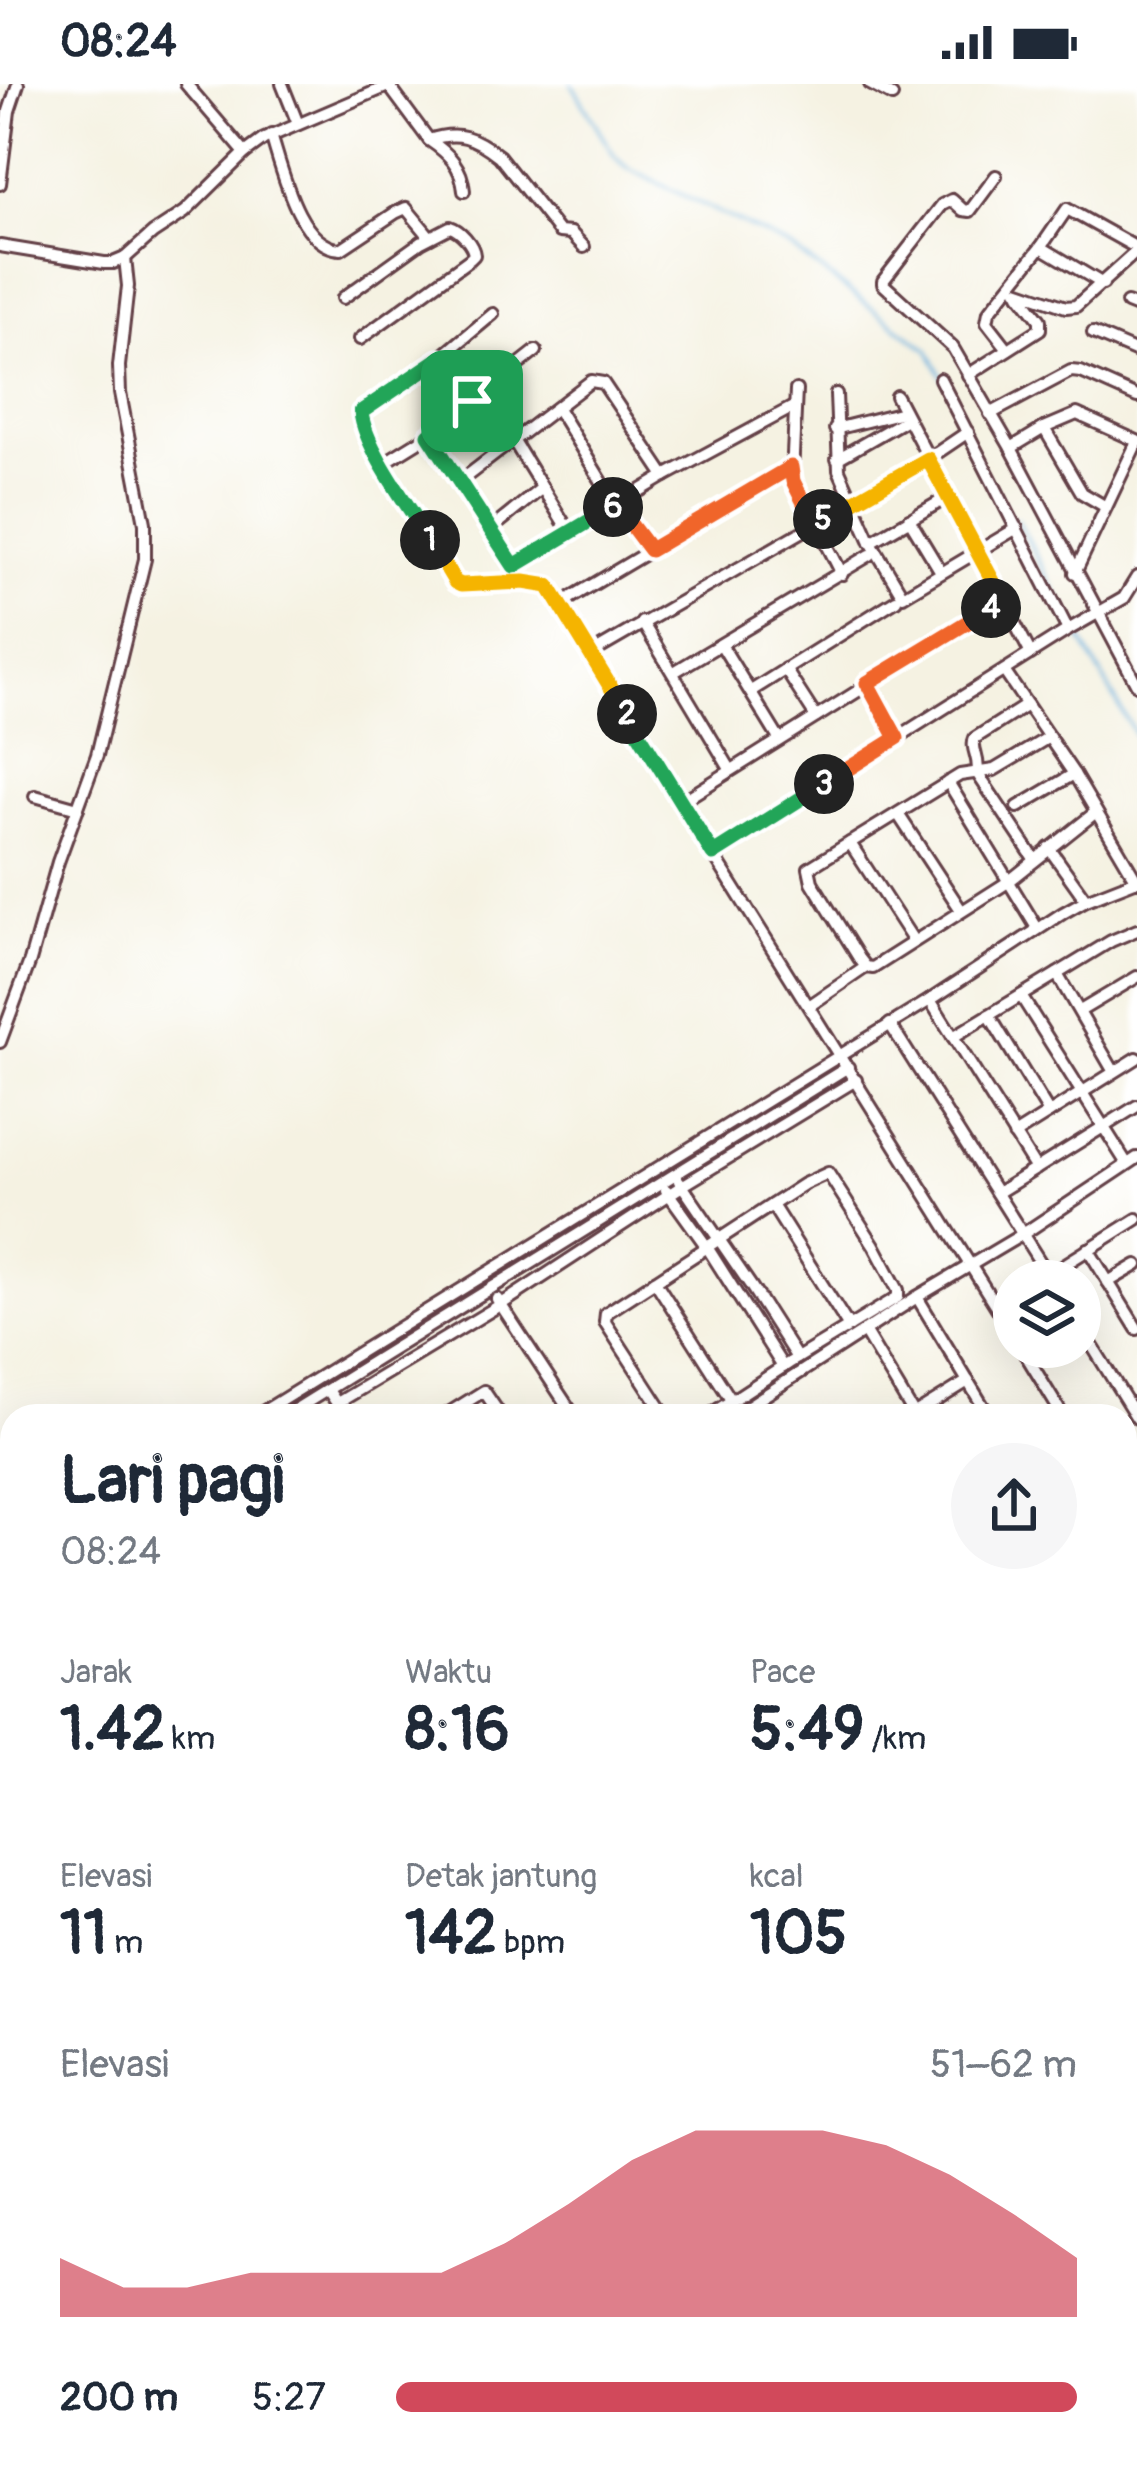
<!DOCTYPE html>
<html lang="id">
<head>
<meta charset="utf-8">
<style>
	:root { --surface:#fff; --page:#f6f6f7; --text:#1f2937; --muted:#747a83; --accent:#d1495b }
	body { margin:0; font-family:Pangolin,sans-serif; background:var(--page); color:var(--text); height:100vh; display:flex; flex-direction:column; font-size:45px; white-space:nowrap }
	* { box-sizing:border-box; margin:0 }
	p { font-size:39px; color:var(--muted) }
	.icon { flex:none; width:66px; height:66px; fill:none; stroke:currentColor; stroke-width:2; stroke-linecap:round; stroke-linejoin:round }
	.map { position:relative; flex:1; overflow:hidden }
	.drawer { position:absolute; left:0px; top:1320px; width:1137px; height:1065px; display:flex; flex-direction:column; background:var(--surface); border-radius:36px 36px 0 0; box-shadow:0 12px 48px #0002 }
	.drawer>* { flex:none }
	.buttons { position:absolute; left:993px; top:1176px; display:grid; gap:24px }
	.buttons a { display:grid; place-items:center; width:108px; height:108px; border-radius:50%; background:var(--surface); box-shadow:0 12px 48px #0002; font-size:60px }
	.pin { position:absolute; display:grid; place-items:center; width:102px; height:102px; color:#fff; margin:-51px; border-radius:24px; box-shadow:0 6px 18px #0006 }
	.km { position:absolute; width:60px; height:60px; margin:-30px; border-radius:50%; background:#222; color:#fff; font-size:33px; line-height:60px; text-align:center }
	.round { display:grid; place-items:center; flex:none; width:126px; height:126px; border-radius:63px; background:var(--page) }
	.head { display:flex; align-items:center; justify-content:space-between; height:204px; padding:0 60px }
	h1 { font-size:66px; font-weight:700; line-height:90px }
	.stats { display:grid; grid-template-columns:repeat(3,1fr); gap:18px; height:204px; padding:12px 60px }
	.stats div { display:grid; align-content:center }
	.stats b { font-size:60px; font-weight:700 }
	.stats small { font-size:33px; font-weight:400 }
	.stats p { font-size:33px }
	.chart { height:336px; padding:24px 60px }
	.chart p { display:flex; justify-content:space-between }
	.chart svg { width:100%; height:216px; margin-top:12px; fill:var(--accent); opacity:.7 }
	ul { padding:0 60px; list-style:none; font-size:39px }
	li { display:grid; grid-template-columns:192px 144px 1fr; align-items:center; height:90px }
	li i { height:30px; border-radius:15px; background:var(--accent) }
	.status { display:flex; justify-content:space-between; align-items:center; height:84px; padding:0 60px; background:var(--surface); direction:ltr }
	.status svg { height:33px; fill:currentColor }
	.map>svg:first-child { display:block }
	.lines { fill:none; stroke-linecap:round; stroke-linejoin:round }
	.stream { stroke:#64afdd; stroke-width:3 }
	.minor-casing { stroke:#643f46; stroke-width:16 }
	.highway-casing { stroke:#643f46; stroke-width:22 }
	.minor { stroke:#fff; stroke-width:10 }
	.highway { stroke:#fff; stroke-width:16 }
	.split-1-casing { stroke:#fff; stroke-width:24 }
	.split-2-casing { stroke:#fff; stroke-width:24 }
	.split-3-casing { stroke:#fff; stroke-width:24 }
	.split-4-casing { stroke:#fff; stroke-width:24 }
	.split-5-casing { stroke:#fff; stroke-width:24 }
	.split-6-casing { stroke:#fff; stroke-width:24 }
	.split-7-casing { stroke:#fff; stroke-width:24 }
	.split-1 { stroke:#22a559; stroke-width:15 }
	.split-2 { stroke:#f5b400; stroke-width:15 }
	.split-3 { stroke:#22a559; stroke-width:15 }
	.split-4 { stroke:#f0652b; stroke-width:15 }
	.split-5 { stroke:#f5b400; stroke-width:15 }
	.split-6 { stroke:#f0652b; stroke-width:15 }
	.split-7 { stroke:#22a559; stroke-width:15 }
</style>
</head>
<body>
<div class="status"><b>08:24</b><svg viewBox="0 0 49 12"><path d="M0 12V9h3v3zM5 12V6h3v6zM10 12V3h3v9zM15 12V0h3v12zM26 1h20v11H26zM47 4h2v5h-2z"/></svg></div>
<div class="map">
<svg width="1137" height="2384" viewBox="0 0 1137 2384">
	<rect width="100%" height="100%" fill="#fff"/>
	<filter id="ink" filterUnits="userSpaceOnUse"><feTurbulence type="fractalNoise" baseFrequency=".00833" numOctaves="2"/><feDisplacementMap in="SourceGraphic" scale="24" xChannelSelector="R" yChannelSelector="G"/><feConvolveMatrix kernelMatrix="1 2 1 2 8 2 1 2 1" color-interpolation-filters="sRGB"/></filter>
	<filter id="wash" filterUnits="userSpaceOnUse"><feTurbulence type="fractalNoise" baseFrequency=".004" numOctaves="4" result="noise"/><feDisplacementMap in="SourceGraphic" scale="48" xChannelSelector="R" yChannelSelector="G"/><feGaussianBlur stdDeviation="2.7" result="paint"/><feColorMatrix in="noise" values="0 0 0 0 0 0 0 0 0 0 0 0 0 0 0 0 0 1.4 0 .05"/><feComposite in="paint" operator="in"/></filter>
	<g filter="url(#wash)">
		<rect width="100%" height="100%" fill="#f5f2e2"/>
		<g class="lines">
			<g class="stream">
				<path d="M572 0 615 73 629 85 790 163 928 266 943 294"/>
				<path d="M1017 435 1071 538"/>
				<path d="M1076 546 1137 654"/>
			</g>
		</g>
	</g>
	<g filter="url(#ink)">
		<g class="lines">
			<g class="minor-casing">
				<g id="minor">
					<path d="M186 0 245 69"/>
					<path d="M282 0 298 40"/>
					<path d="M870 0 892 12"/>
					<path d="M389 2 429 56C458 46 475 53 499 72L559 148 571 149 584 163"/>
					<path d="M271 51C282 85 299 164 341 165L395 129 406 124 430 153"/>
					<path d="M429 56C448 69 462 82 464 107"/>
					<path d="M996 92 970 127 963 126 952 116 942 121 883 197V200L953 264 1011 364 1137 601"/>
					<path d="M0 100 9 27 18 0"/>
					<path d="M0 162 104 179H113L125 174 153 149 185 128 245 69 264 55 393 0"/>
					<path d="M1041 163 1103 200"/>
					<path d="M1017 206 1066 223 1076 222 1137 167"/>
					<path d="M343 214 421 158 450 143C460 146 473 160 474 171L470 175 360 255"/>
					<path d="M1127 219 1137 223"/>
					<path d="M493 230 439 275 364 324 360 331 382 380 455 498 469 502 525 498"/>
					<path d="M1093 249 1137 268"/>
					<path d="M1008 265 987 238 989 228 1041 163 1067 125 1137 164"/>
					<path d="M439 275 472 317"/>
					<path d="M968 291 1040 245V236L1020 210"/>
					<path d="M940 295 1068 546"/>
					<path d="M796 306 792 392 842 490"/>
					<path d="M836 310 839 386 871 458 903 512 1017 444"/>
					<path d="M896 312 1031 570"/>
					<path d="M557 324 616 421 650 467"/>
					<path d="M990 330 1071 287 1081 288 1137 313"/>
					<path d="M1044 344 1082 409 1106 423"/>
					<path d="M835 345 903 328"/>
					<path d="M429 351 525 498 549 502 562 519 713 770 1014 1251"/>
					<path d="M513 356 570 449"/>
					<path d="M1011 364 1044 344 1077 330 1137 357"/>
					<path d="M837 375 907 335"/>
					<path d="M382 380 429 351 536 267"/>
					<path d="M459 398 591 297 603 299 665 392"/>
					<path d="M909 435 941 488"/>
					<path d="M490 446 542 404"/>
					<path d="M871 458 948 413"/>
					<path d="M514 482 665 392 795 322"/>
					<path d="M1075 489 1137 358"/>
					<path d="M562 519 791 383"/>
					<path d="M642 538 730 685"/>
					<path d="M722 562 779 655"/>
					<path d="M590 570 928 375 968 348"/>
					<path d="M785 585 816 633"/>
					<path d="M1004 587 1074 690 1137 797"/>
					<path d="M674 588 870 471"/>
					<path d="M867 599 897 654"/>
					<path d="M751 607 896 516"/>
					<path d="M1027 621 975 654C970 665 981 675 977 689L1035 776"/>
					<path d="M1049 653 994 686 960 691 809 784 812 798 859 874 866 883 873 884 1008 798 1096 728"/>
					<path d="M948 698 1037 844"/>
					<path d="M35 712 78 724"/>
					<path d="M681 718 1003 516"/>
					<path d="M1018 723 1074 690"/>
					<path d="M898 730 961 826"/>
					<path d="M850 759 913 856"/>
					<path d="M1049 764 1086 816"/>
					<path d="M713 770 1068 546 1124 514 1137 493"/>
					<path d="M1057 890 1114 988"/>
					<path d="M1021 912 1127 1080"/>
					<path d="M930 916 1036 1085"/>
					<path d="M809 922 866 883"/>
					<path d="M1080 927 1137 893"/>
					<path d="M989 931 1049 1029"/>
					<path d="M890 940 1052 1197"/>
					<path d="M953 953 1111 857 1137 846"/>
					<path d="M0 958 30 877 58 778 97 671 145 475V439L120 309 119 282 128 202 125 174"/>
					<path d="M1014 1051 1137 974"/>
					<path d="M679 1097 751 1202 797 1274"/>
					<path d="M666 1106 707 1163 783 1283"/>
					<path d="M997 1109 1137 1022"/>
					<path d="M772 1121 849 1243"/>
					<path d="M1088 1165 1137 1245"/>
					<path d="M1048 1191 1137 1135"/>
					<path d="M655 1197 731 1316"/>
					<path d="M1108 1198 1137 1181"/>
					<path d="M917 1213 989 1332"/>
					<path d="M497 1215 574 1332"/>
					<path d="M1080 1242 1137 1334"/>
					<path d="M864 1247 915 1332"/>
					<path d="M1021 1263 1063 1332"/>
					<path d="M328 1306 336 1318H339L500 1221 682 1102 856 996"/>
					<path d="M915 1330 968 1297"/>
					<path d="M256 1332 930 916 1063 829 1086 816 1137 796"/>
					<path d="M285 1332 848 983"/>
					<path d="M444 1332 484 1307 501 1332"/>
					<path d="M666 1332 605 1238 606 1229 804 1100 828 1089 874 1161 898 1206V1213L789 1279 708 1332"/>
					<path d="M733 1332 917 1213 1023 1150 1137 1074"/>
					<path d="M1125 1391 1137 1384"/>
					<path d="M1125 1427 1137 1444"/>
					<path d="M1125 1456 1137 1448"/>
					<path d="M0 1491 12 1483"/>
					<path d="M0 1510 12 1502"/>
					<path d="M1125 1522 1137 1515"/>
					<path d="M1125 1577 1137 1597"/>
					<path d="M1125 1667 1137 1686"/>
					<path d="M1125 1758 1137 1777"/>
					<path d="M1125 1805 1137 1798"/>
					<path d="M1125 1853 1137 1846"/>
					<path d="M1125 1909 1137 1901"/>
					<path d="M1125 1913 1137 1932"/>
					<path d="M1125 2000 1137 2020"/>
				</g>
			</g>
			<g class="highway-casing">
				<g id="highway">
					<path d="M0 1820 12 1829"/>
					<path d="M0 1841 12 1850"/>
					<path d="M740 2373 755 2384"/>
					<path d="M768 2373 783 2384"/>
				</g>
			</g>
			<use href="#minor" class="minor"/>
			<use href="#highway" class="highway"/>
		</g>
	</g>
	<g class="lines" filter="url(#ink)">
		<g class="split-1-casing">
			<path id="split-1" d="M430 456C410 424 364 363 361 328L439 275 472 317"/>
		</g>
		<g class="split-2-casing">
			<path id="split-2" d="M430 456 455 498 461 501 524 498 549 502 627 630"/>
		</g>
		<g class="split-3-casing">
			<path id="split-3" d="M627 630 713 770 824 700"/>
		</g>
		<g class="split-4-casing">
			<path id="split-4" d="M824 700 897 654 867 599 991 524"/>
		</g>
		<g class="split-5-casing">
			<path id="split-5" d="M823 435 928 375 1003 516 991 524"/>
		</g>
		<g class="split-6-casing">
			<path id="split-6" d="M613 423 616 421 650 466 791 383 793 397 814 439 823 435"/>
		</g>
		<g class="split-7-casing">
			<path id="split-7" d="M472 317 429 351 514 482 613 423"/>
		</g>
		<use href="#split-1" class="split-1"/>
		<use href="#split-2" class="split-2"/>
		<use href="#split-3" class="split-3"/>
		<use href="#split-4" class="split-4"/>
		<use href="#split-5" class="split-5"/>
		<use href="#split-6" class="split-6"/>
		<use href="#split-7" class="split-7"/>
	</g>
</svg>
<div class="buttons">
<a><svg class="icon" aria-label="layers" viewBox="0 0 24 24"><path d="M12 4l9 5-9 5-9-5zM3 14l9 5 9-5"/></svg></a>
</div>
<div class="pin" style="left:472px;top:317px;background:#1e9e55"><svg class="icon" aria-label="arrive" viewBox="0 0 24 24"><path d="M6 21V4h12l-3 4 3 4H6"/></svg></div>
<b class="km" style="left:430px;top:456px">1</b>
<b class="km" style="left:627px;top:630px">2</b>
<b class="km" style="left:824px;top:700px">3</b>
<b class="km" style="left:991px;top:524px">4</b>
<b class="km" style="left:823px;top:435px">5</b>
<b class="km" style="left:613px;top:423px">6</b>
<section class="drawer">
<div class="head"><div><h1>Lari pagi</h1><p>08:24</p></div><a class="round"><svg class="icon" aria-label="share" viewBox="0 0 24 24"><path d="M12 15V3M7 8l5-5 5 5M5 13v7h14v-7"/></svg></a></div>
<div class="stats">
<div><p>Jarak</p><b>1.42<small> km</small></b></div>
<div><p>Waktu</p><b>8:16</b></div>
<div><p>Pace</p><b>5:49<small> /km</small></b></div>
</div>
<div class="stats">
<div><p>Elevasi</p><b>11<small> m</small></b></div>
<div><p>Detak jantung</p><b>142<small> bpm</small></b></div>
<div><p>kcal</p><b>105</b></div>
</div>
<div class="chart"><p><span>Elevasi</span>51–62 m</p>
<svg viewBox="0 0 160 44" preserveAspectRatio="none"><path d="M0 44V32L10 38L20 38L30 35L40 35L50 35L60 35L70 29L80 21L90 12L100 6L110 6L120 6L130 9L140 15L150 23L160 32V44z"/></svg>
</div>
<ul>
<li><b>200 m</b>5:27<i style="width:100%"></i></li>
</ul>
</section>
</div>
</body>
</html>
